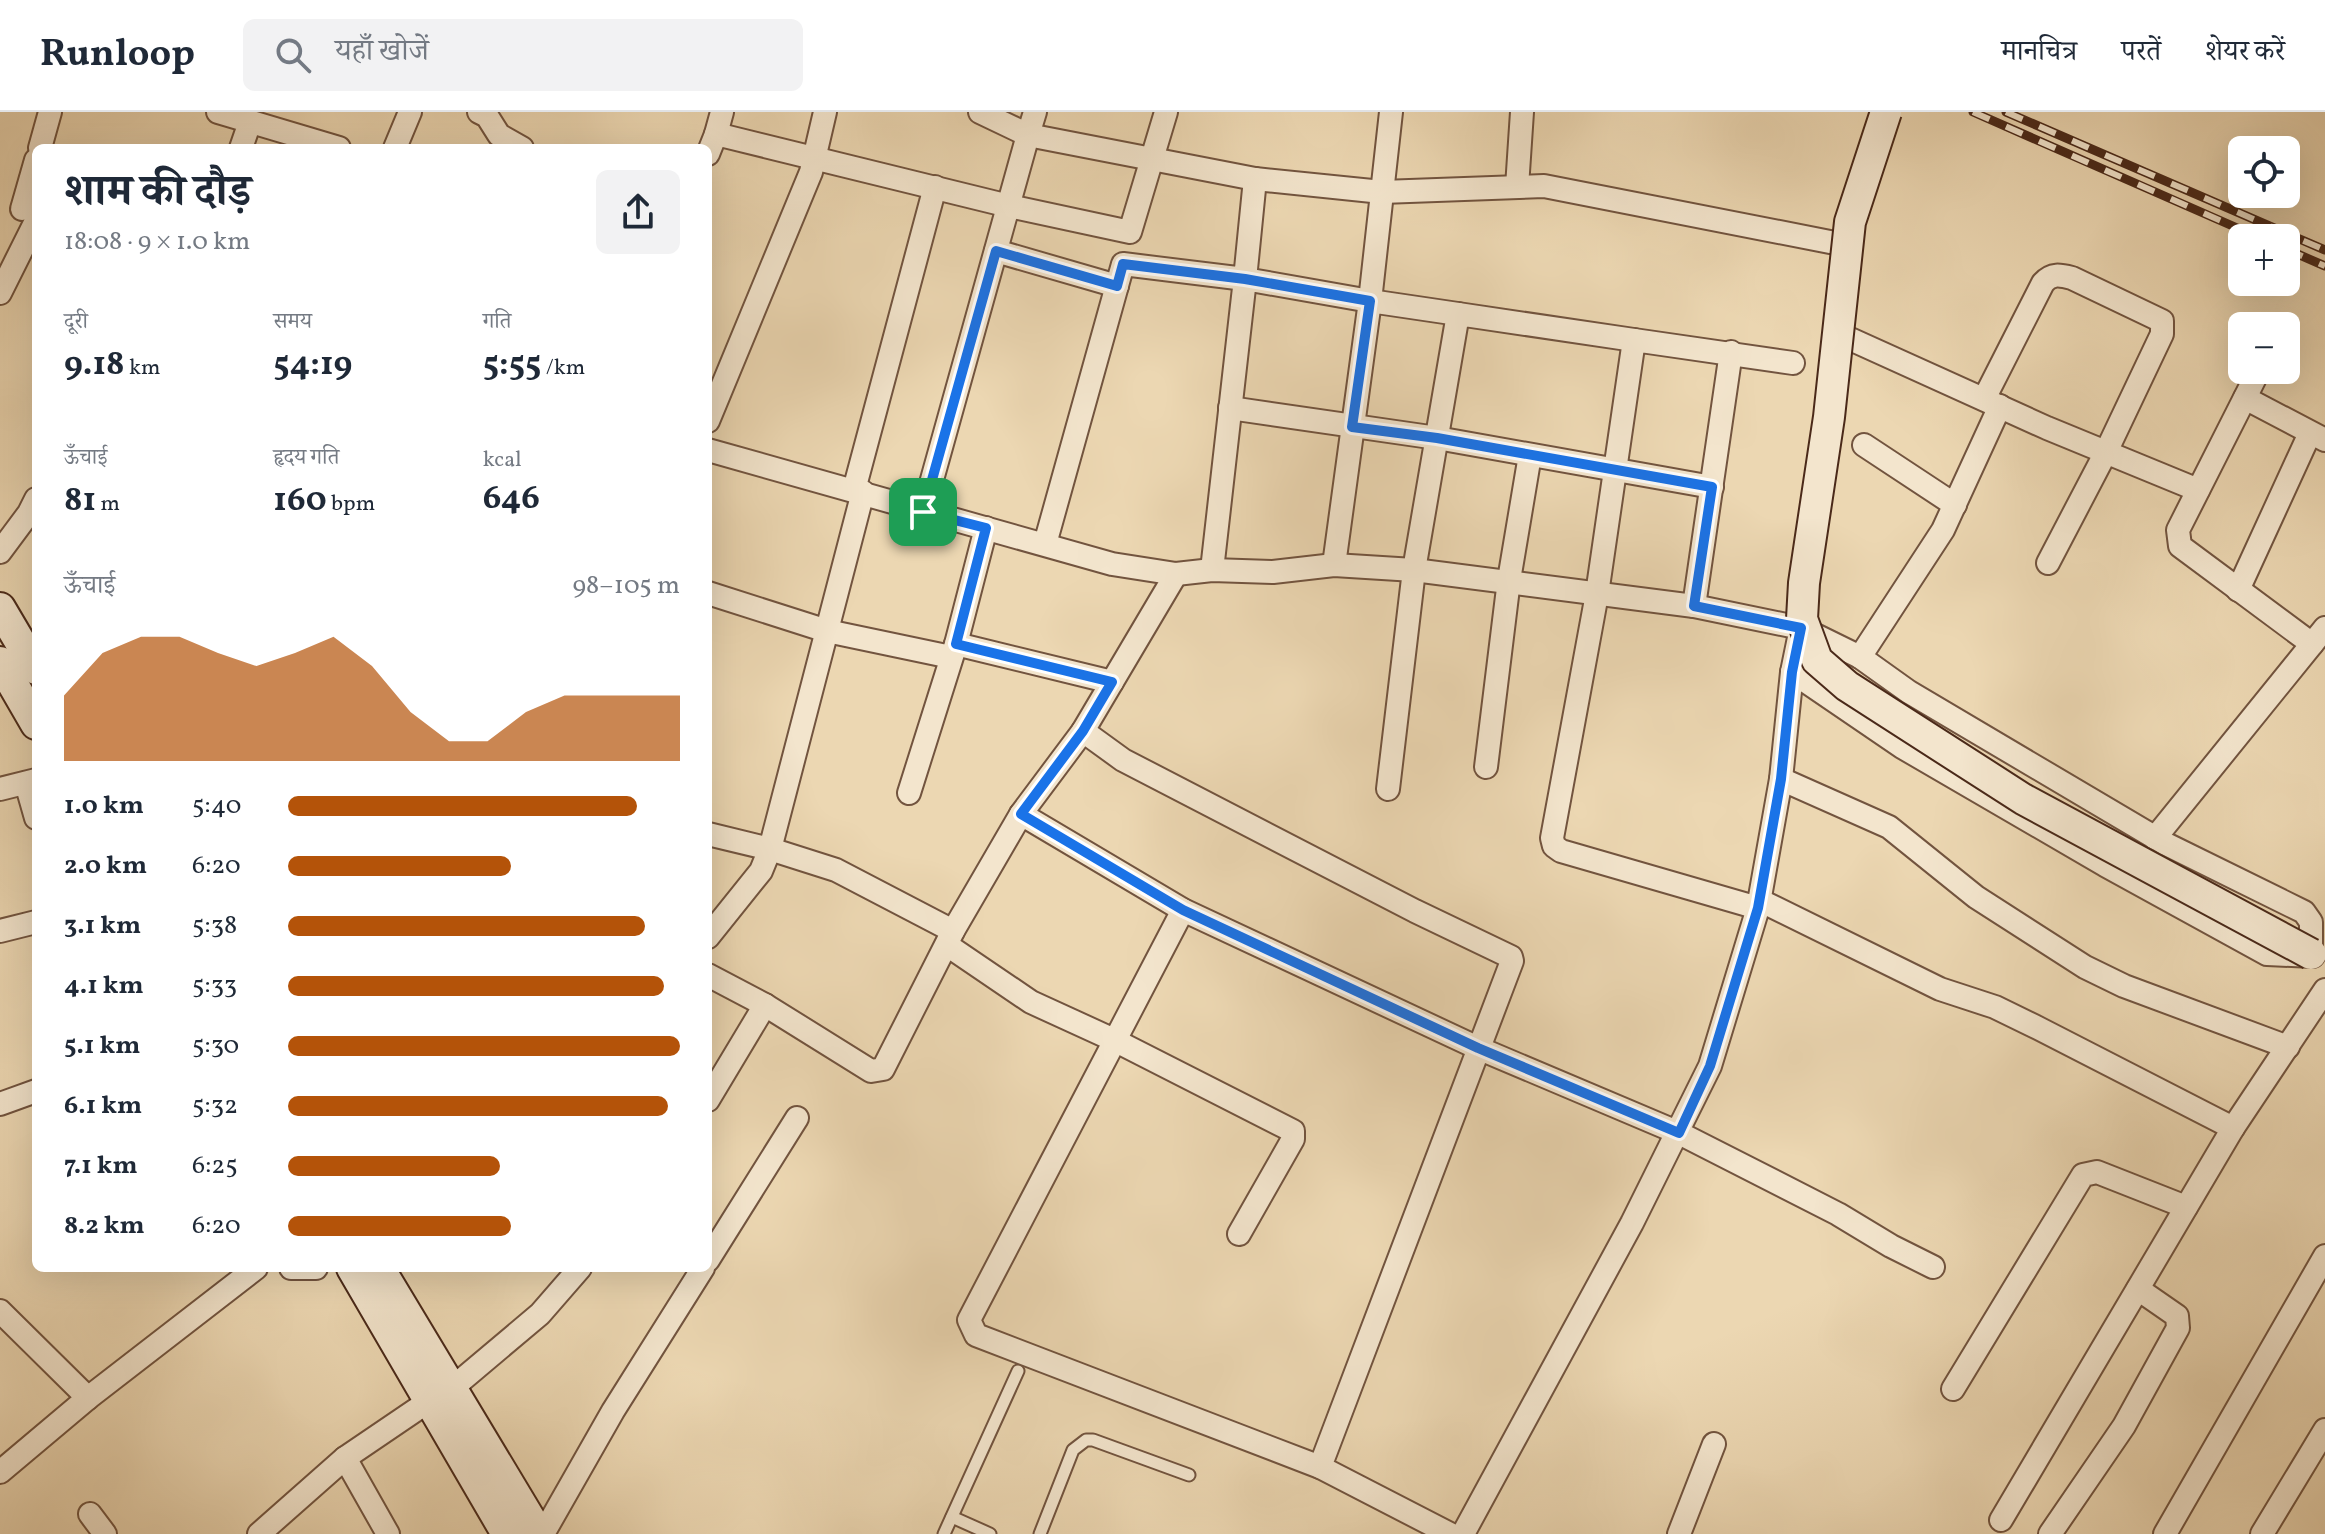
<!DOCTYPE html>
<html lang="hi">
<head>
<meta charset="utf-8">
<style>
	:root { --surface:#fff; --page:#f2f2f3; --text:#1f2937; --muted:#747a83; --line:#e0e1e3; --accent:#b45309 }
	body { margin:0; font-family:Vollkorn,"Noto Serif Devanagari",serif; background:var(--page); color:var(--text); height:100vh; display:flex; flex-direction:column; font-size:30px; white-space:nowrap }
	* { box-sizing:border-box; margin:0 }
	p { font-size:26px; color:var(--muted) }
	.icon { flex:none; width:44px; height:44px; fill:none; stroke:currentColor; stroke-width:2; stroke-linecap:round; stroke-linejoin:round }
	.map { position:relative; flex:1; overflow:hidden }
	.side { position:absolute; left:32px; top:32px; width:680px; height:1128px; display:flex; flex-direction:column; background:var(--surface); border-radius:12px; box-shadow:0 8px 32px #0002 }
	.side>* { flex:none }
	.fabs { position:absolute; left:2228px; top:24px; display:grid; gap:16px }
	.fabs a { display:grid; place-items:center; width:72px; height:72px; border-radius:12px; background:var(--surface); box-shadow:0 8px 32px #0002; font-size:40px }
	.pin { position:absolute; display:grid; place-items:center; width:68px; height:68px; color:#fff; margin:-34px; border-radius:16px; box-shadow:0 4px 12px #0006 }
	.round { display:grid; place-items:center; flex:none; width:84px; height:84px; border-radius:12px; background:var(--page) }
	.summary { display:flex; align-items:center; justify-content:space-between; height:136px; padding:0 32px }
	h1 { font-size:44px; font-weight:700; line-height:60px }
	.stats { display:grid; grid-template-columns:repeat(3,1fr); gap:12px; height:136px; padding:8px 32px }
	.stats div { display:grid; align-content:center }
	.stats b { font-size:34px; font-weight:700 }
	.stats small { font-size:22px; font-weight:400 }
	.stats p { font-size:22px }
	.chart { height:224px; padding:16px 32px }
	.chart p { display:flex; justify-content:space-between }
	.chart svg { width:100%; height:144px; margin-top:8px; fill:var(--accent); opacity:.7 }
	ul { padding:0 32px; list-style:none; font-size:26px }
	li { display:grid; grid-template-columns:128px 96px 1fr; align-items:center; height:60px }
	li i { height:20px; border-radius:10px; background:var(--accent) }
	header { display:flex; align-items:center; gap:48px; box-sizing:border-box; height:112px; padding:0 40px; background:var(--surface); border-bottom:2px solid var(--line) }
	header strong { font-size:38px }
	nav { display:flex; gap:44px; margin-inline-start:auto; font-size:28px }
	.search { width:560px; height:72px; background:var(--page); display:flex; align-items:center; gap:20px; box-sizing:border-box; padding:0 28px; border-radius:12px; color:var(--muted); font-size:30px }
	.map>svg:first-child { display:block }
	.lines { fill:none; stroke-linecap:round; stroke-linejoin:round }
	.lane-casing { stroke:#72543f; stroke-width:15 }
	.street-casing { stroke:#72543f; stroke-width:26 }
	.secondary-casing { stroke:#4a2919; stroke-width:34 }
	.lane { stroke:#f3e5cd; stroke-width:11 }
	.street { stroke:#f3e5cd; stroke-width:22 }
	.secondary { stroke:#f3e5cd; stroke-width:30 }
	.rail-casing { stroke:#4a2919; stroke-width:9 }
	.rail { stroke:#f3e5cd; stroke-width:6; stroke-dasharray:18; stroke-linecap:butt }
	.secondary-bridge-casing { stroke:#4a2919; stroke-width:34; stroke-linecap:butt }
	.secondary-bridge { stroke:#f3e5cd; stroke-width:30 }
	.route-casing { stroke:#fff; stroke-width:16 }
	.route { stroke:#1a73e8; stroke-width:10 }
</style>
</head>
<body>
<header>
<strong>Runloop</strong>
<div class="search"><svg class="icon" aria-label="search" viewBox="0 0 24 24"><circle cx="10" cy="10" r="6"/><path d="M15 15l6 6"/></svg>यहाँ खोजें</div>
<nav><a>मानचित्र</a><a>परतें</a><a>शेयर करें</a></nav>
</header>
<div class="map">
<svg width="2325" height="1422" viewBox="0 0 2325 1422">
	<rect width="100%" height="100%" fill="#ecd7b2"/>
	<filter id="stains"><feTurbulence type="fractalNoise" baseFrequency=".0025" numOctaves="4"/><feColorMatrix values="0 0 0 0 .2 0 0 0 0 .09 0 0 0 0 .02 0 0 0 .5 -.17"/></filter>
	<radialGradient id="worn" r=".72"><stop offset=".6" stop-color="#630" stop-opacity="0"/><stop offset="1" stop-color="#630" stop-opacity=".3"/></radialGradient>
	<g class="lines">
		<g class="lane-casing">
			<g id="lane">
				<path d="M952 1405 990 1422"/>
				<path d="M944 1422 1018 1259"/>
				<path d="M1040 1422 1073 1338 1086 1328H1093L1189 1363"/>
			</g>
		</g>
		<g class="street-casing">
			<g id="street">
				<path d="M218 0 339 36"/>
				<path d="M479 0 487 4 499 23 522 36"/>
				<path d="M980 0 1028 23 1035 0"/>
				<path d="M716 22 722 0"/>
				<path d="M40 36 50 0"/>
				<path d="M241 36 250 10"/>
				<path d="M395 36 410 0"/>
				<path d="M708 42 716 22 1009 94 1130 120 1166 0"/>
				<path d="M1517 75 1522 0"/>
				<path d="M22 97 36 48"/>
				<path d="M996 139 1117 174"/>
				<path d="M0 181 36 109"/>
				<path d="M1848 226 2047 316 2198 378"/>
				<path d="M2259 258 2178 418 2180 434 2312 532"/>
				<path d="M2245 286 2325 328"/>
				<path d="M1984 287 2043 171C2052 161 2060 163 2072 166L2162 209V222L2106 340 2048 451"/>
				<path d="M1230 296 1437 326 1712 375"/>
				<path d="M708 309 811 60 825 0"/>
				<path d="M1864 333 1955 393"/>
				<path d="M708 338 1112 452 1176 462 1212 458 1273 460 1334 453 1414 458 1694 494 1801 516 1860 545 1909 580 2166 732 2304 800 2311 810V842"/>
				<path d="M854 378 935 75"/>
				<path d="M923 400 1028 23 1255 67 1382 80 1544 74 1830 130"/>
				<path d="M1045 432 1123 152 1245 167 1255 67"/>
				<path d="M0 440 29 401 36 387"/>
				<path d="M1334 453 1370 189 1458 202"/>
				<path d="M1212 458 1245 167 1370 189 1391 0"/>
				<path d="M1176 462 1083 619 1123 648 1415 799 1511 845 1512 849 1320 1355 1450 1422"/>
				<path d="M2238 478 2310 321"/>
				<path d="M708 481 827 519 951 545"/>
				<path d="M1694 494 1731 240"/>
				<path d="M956 532 1112 570"/>
				<path d="M1860 545 1943 418 2000 294"/>
				<path d="M1792 560 1902 635 2105 753 2267 842 2313 844"/>
				<path d="M1486 655 1509 468 1530 343"/>
				<path d="M1781 667 1889 715 1976 785 2085 855 2124 874 2288 935"/>
				<path d="M26 671 36 706"/>
				<path d="M0 677 36 668"/>
				<path d="M1388 677 1414 458 1458 202 1634 228"/>
				<path d="M909 681 956 532 986 416"/>
				<path d="M1021 702 1183 798 1478 936 1679 1021 1838 1102 1891 1134 1933 1155"/>
				<path d="M708 722 770 737 836 758 953 819"/>
				<path d="M2155 726 2325 516"/>
				<path d="M1759 788 1940 877 1995 895 2034 914 2233 1016"/>
				<path d="M1758 796 1561 739 1554 734 1552 726 1597 482 1634 228 1793 251"/>
				<path d="M1183 798 969 1208 976 1223 1320 1355"/>
				<path d="M0 819 36 810"/>
				<path d="M708 825 761 759 770 737 863 380"/>
				<path d="M947 833 1031 890 1114 928 1293 1019V1027L1239 1122"/>
				<path d="M708 863 765 893 871 959 883 957 953 819 1021 702 1083 619"/>
				<path d="M708 988 765 893"/>
				<path d="M0 992 36 979"/>
				<path d="M708 1148 797 1006"/>
				<path d="M291 1156H316"/>
				<path d="M0 1199 88 1286"/>
				<path d="M1953 1277 2083 1063 2097 1060 2186 1095"/>
				<path d="M345 1346 388 1422"/>
				<path d="M0 1360 88 1286 256 1156"/>
				<path d="M90 1402 105 1422"/>
				<path d="M2001 1408 2233 1016 2325 878"/>
				<path d="M259 1422 345 1346 429 1289 451 1277 540 1202 580 1156"/>
				<path d="M543 1422 613 1299 703 1156"/>
				<path d="M1463 1422 1632 1111 1710 954 1758 796 1781 667 1792 560 1801 516"/>
				<path d="M1679 1422 1714 1332"/>
				<path d="M2050 1422 2124 1314 2178 1216 2177 1204 2138 1177"/>
				<path d="M2165 1422 2325 1144"/>
				<path d="M2262 1422 2325 1318"/>
			</g>
		</g>
		<g class="secondary-casing">
			<g id="secondary">
				<path d="M0 496 36 557"/>
				<path d="M0 550 36 612"/>
				<path d="M352 1156 507 1422"/>
				<path d="M379 1156 539 1422"/>
			</g>
		</g>
		<use href="#lane" class="lane"/>
		<use href="#street" class="street"/>
		<use href="#secondary" class="secondary"/>
		<g class="rail-casing">
			<g id="rail">
				<path d="M1973 0 2260 126"/>
				<path d="M2006 0 2325 138"/>
				<path d="M2286 137 2325 154"/>
			</g>
		</g>
		<use href="#rail" class="rail"/>
		<g class="secondary-bridge-casing">
			<path id="secondary-bridge" d="M1886 0 1850 110 1829 305 1804 471 1802 507 1817 548 1847 574 2023 687 2311 842"/>
		</g>
		<use href="#secondary-bridge" class="secondary-bridge"/>
	</g>
	<g class="lines">
		<g class="route-casing">
			<path id="route" d="M996 139 1117 174 1123 152 1245 167 1370 189 1352 315 1437 326 1712 375 1694 494 1801 516 1792 560 1781 667 1758 796 1710 954 1679 1021 1478 936 1183 798 1021 702 1083 619 1112 570 956 532 986 416 923 400Z"/>
		</g>
		<use href="#route" class="route"/>
	</g>
	<rect width="100%" height="100%" filter="url(#stains)"/>
	<rect width="100%" height="100%" fill="url(#worn)"/>
</svg>
<div class="fabs">
<a><svg class="icon" aria-label="locate" viewBox="0 0 24 24"><circle cx="12" cy="12" r="6"/><path d="M12 2v4M12 18v4M2 12h4M18 12h4"/></svg></a>
<a>+</a>
<a>−</a>
</div>
<div class="pin" style="left:923px;top:400px;background:#1e9e55"><svg class="icon" aria-label="arrive" viewBox="0 0 24 24"><path d="M6 21V4h12l-3 4 3 4H6"/></svg></div>
<section class="side">
<div class="summary"><div><h1>शाम की दौड़</h1><p>18:08 · 9 × 1.0 km</p></div><a class="round"><svg class="icon" aria-label="share" viewBox="0 0 24 24"><path d="M12 15V3M7 8l5-5 5 5M5 13v7h14v-7"/></svg></a></div>
<div class="stats">
<div><p>दूरी</p><b>9.18<small> km</small></b></div>
<div><p>समय</p><b>54:19</b></div>
<div><p>गति</p><b>5:55<small> /km</small></b></div>
</div>
<div class="stats">
<div><p>ऊँचाई</p><b>81<small> m</small></b></div>
<div><p>हृदय गति</p><b>160<small> bpm</small></b></div>
<div><p>kcal</p><b>646</b></div>
</div>
<div class="chart"><p><span>ऊँचाई</span>98–105 m</p>
<svg viewBox="0 0 160 44" preserveAspectRatio="none"><path d="M0 44V24L10 11L20 6L30 6L40 11L50 15L60 11L70 6L80 15L90 29L100 38L110 38L120 29L130 24L140 24L150 24L160 24V44z"/></svg>
</div>
<ul>
<li><b>1.0 km</b>5:40<i style="width:89%"></i></li>
<li><b>2.0 km</b>6:20<i style="width:57%"></i></li>
<li><b>3.1 km</b>5:38<i style="width:91%"></i></li>
<li><b>4.1 km</b>5:33<i style="width:96%"></i></li>
<li><b>5.1 km</b>5:30<i style="width:100%"></i></li>
<li><b>6.1 km</b>5:32<i style="width:97%"></i></li>
<li><b>7.1 km</b>6:25<i style="width:54%"></i></li>
<li><b>8.2 km</b>6:20<i style="width:57%"></i></li>
</ul>
</section>
</div>
</body>
</html>
